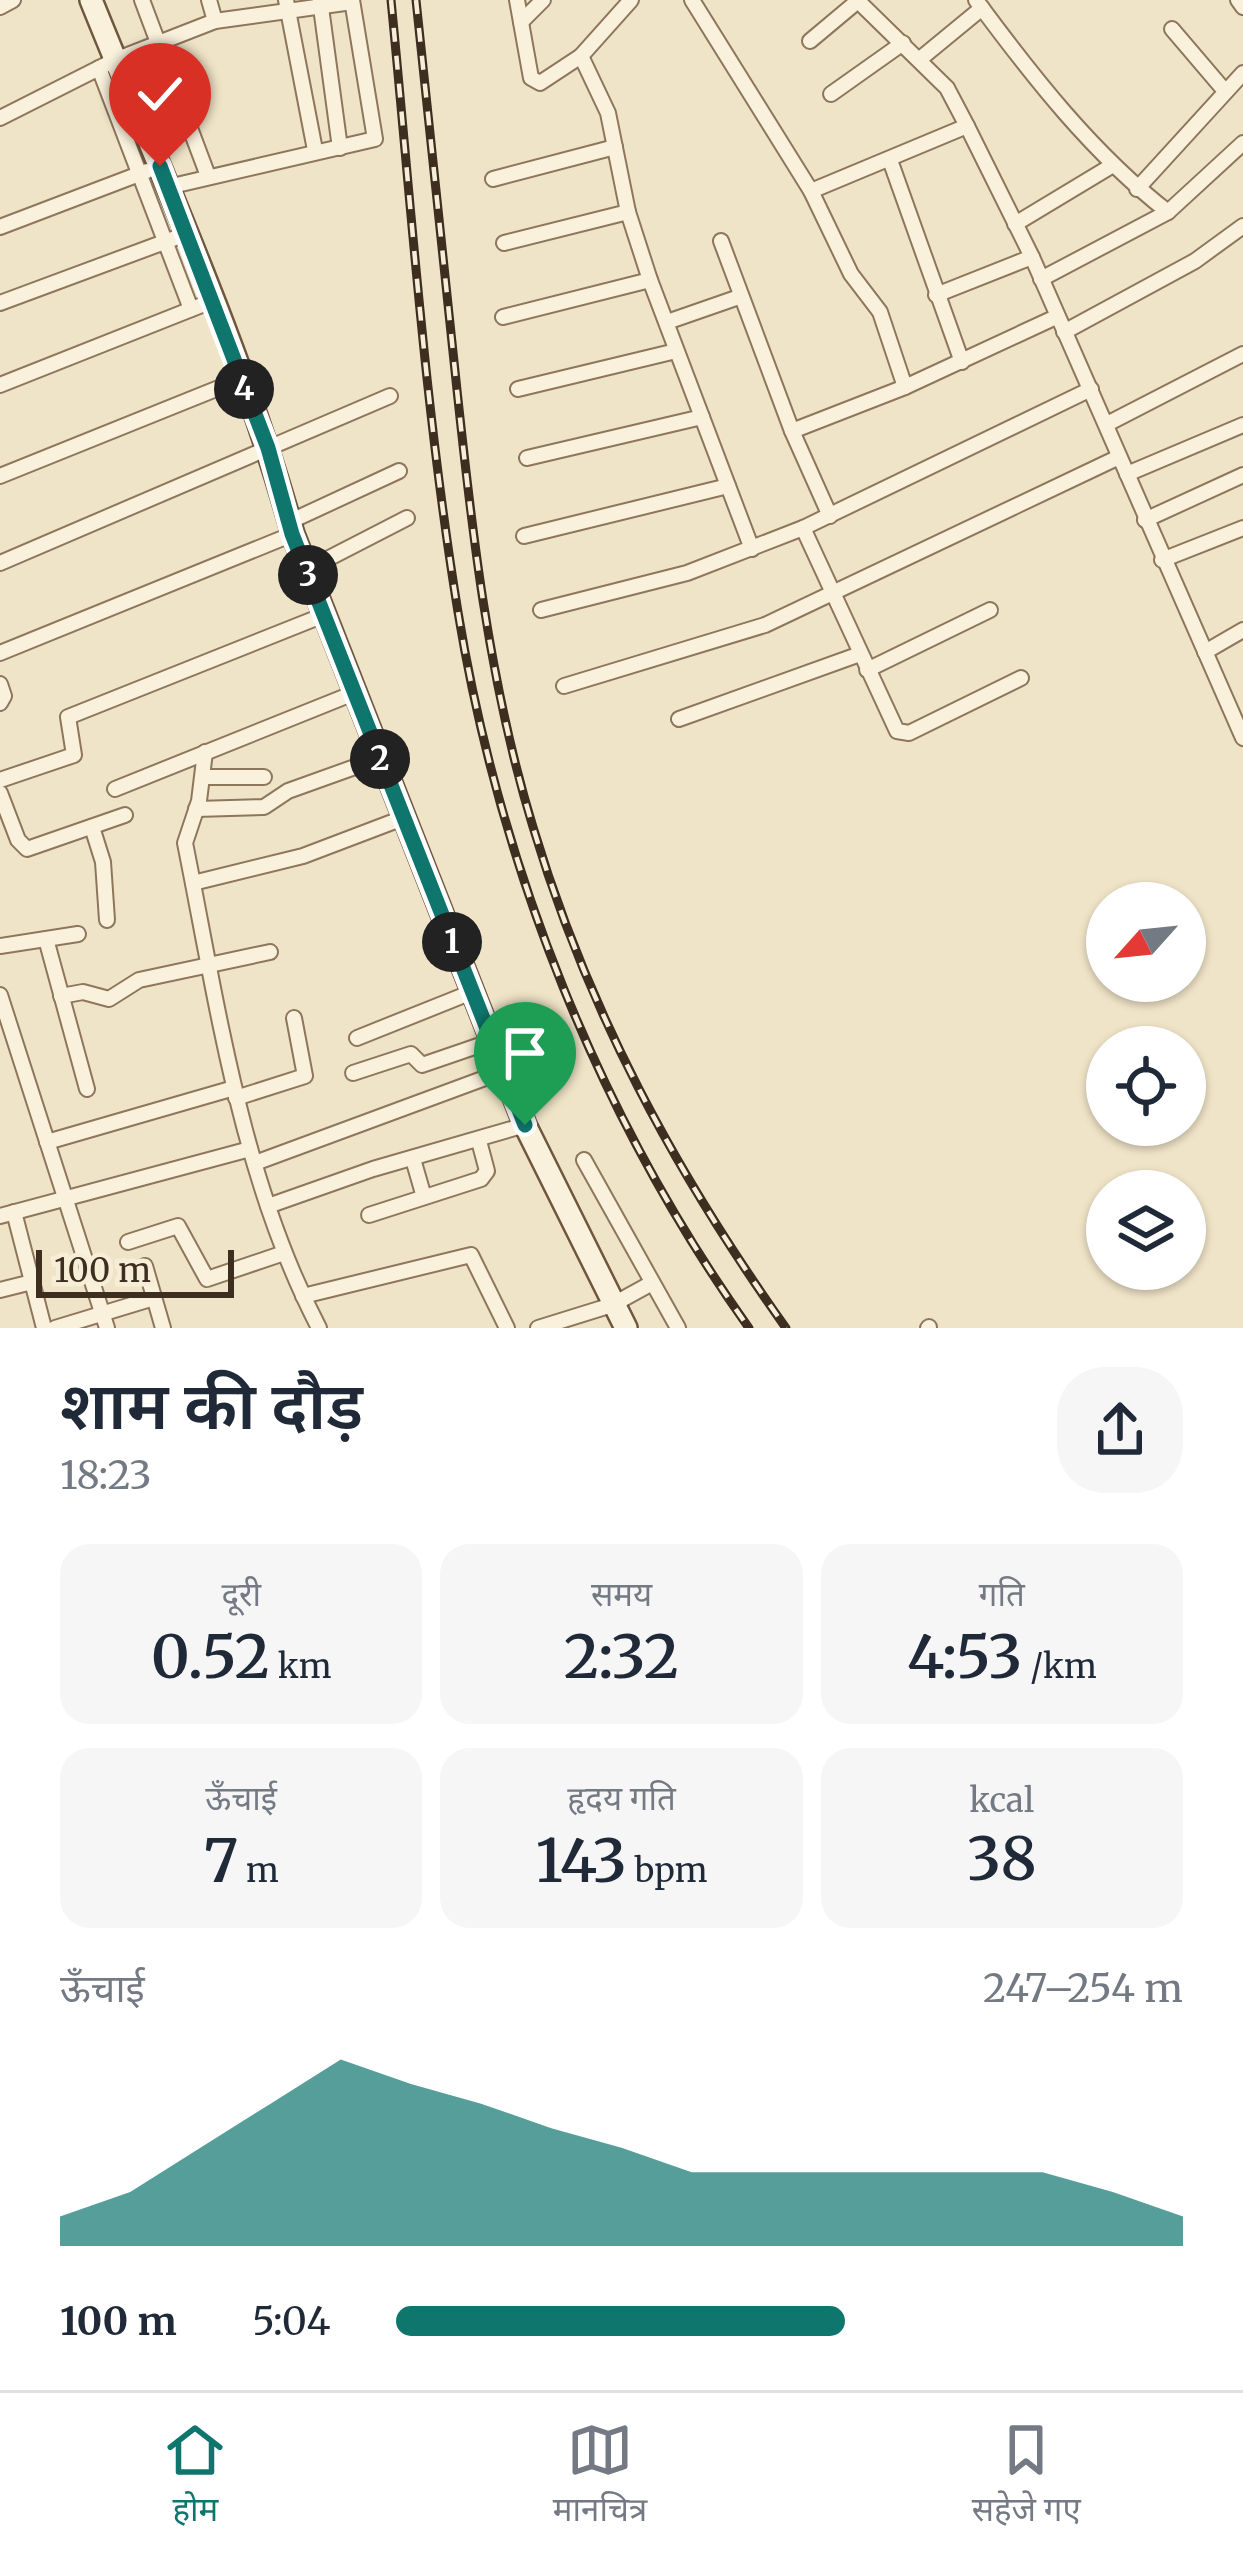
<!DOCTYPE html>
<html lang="hi">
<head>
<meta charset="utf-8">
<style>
	:root { --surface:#fff; --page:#f6f6f7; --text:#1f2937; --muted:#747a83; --line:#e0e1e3; --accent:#0f766e }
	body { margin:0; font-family:Merriweather,"Noto Sans Devanagari",serif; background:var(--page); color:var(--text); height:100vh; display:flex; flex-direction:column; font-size:45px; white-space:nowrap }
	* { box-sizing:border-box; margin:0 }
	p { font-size:39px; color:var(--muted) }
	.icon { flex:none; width:66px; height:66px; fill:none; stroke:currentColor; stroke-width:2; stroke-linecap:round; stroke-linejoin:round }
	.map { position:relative; height:1328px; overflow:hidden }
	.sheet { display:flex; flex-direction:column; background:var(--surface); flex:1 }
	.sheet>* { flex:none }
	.needle { width:78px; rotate:243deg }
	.controls { position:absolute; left:1086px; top:882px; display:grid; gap:24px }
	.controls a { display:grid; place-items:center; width:120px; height:120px; border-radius:50%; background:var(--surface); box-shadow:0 3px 9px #0004; font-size:60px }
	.scale { position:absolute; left:36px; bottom:30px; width:198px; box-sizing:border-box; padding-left:12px; border:6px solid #3d2e20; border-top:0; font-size:33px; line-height:42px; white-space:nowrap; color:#3d2e20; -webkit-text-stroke:9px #f7eed8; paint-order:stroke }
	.pin { position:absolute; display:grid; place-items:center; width:102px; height:102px; color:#fff; margin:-123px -51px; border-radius:50% 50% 50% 0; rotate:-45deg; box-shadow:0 0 12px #0007 }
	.pin .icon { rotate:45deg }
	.km { position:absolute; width:60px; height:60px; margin:-30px; border-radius:50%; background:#222; color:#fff; font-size:33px; line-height:60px; text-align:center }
	.round { display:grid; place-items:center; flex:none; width:126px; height:126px; border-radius:48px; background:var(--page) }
	.headline { display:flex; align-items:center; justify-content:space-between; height:204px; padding:0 60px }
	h1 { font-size:66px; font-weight:600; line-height:90px }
	.stats { display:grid; grid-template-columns:repeat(3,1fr); gap:18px; height:204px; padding:12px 60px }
	.stats div { display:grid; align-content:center; border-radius:30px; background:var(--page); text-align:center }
	.stats b { font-size:60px; font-weight:600 }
	.stats small { font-size:33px; font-weight:400 }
	.stats p { font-size:33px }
	.chart { height:336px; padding:24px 60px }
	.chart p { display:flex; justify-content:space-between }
	.chart svg { width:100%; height:216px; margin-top:12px; fill:var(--accent); opacity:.7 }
	ul { padding:0 60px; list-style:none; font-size:39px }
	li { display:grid; grid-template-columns:192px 144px 1fr; align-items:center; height:90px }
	li i { height:30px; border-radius:15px; background:var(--accent) }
	.dock { display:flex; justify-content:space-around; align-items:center; height:168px; border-top:3px solid var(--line); background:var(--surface); font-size:33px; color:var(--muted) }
	.dock a { display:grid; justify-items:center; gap:6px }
	.dock .selected { color:var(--accent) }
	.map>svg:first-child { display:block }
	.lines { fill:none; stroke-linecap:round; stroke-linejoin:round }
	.street-casing { stroke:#8d765c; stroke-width:18 }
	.secondary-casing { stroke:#6f573f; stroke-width:26 }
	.street { stroke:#faf1dc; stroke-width:14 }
	.secondary { stroke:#faf1dc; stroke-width:21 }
	.rail-casing { stroke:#3d2e20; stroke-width:9 }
	.rail { stroke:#f7eed8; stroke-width:4.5; stroke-dasharray:14; stroke-linecap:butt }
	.route-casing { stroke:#fff; stroke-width:24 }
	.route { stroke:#0f766e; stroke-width:15 }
</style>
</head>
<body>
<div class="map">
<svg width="1243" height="1328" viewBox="0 0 1243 1328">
	<rect width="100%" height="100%" fill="#f0e4c8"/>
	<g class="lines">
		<g class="street-casing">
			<g id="street">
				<path d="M142 0 208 176"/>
				<path d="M209 0 215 21"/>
				<path d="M286 0 315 150"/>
				<path d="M320 0 340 148"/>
				<path d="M517 0 531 78 540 83 581 56 631 0"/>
				<path d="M692 0 811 191 851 274 880 312 905 387"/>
				<path d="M857 0 947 88 967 126 1032 257 1243 738"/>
				<path d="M976 0C1032 76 1093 154 1168 212"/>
				<path d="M1238 0 1243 7"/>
				<path d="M0 7 13 0"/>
				<path d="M521 22 543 0"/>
				<path d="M1172 29 1224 90"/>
				<path d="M810 41 859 0"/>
				<path d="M581 56 608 113 628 212 650 280 752 549"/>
				<path d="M920 59 982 8"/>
				<path d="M99 68 191 309"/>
				<path d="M831 94 903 43"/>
				<path d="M0 118 115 60 215 21 352 2"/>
				<path d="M890 160 962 362"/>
				<path d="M493 179 615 147"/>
				<path d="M168 187 375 139 352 0"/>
				<path d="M1137 189 1243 73"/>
				<path d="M811 191 967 126"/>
				<path d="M1015 224 1113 165"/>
				<path d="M0 227 147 171"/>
				<path d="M721 241 792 431 830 516"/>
				<path d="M504 243 628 212"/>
				<path d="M1041 279 1168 212 1243 143"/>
				<path d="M936 295 1032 257"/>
				<path d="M0 303 186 234"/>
				<path d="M503 317 650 280"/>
				<path d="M667 322 739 297"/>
				<path d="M1064 332 1195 261 1243 226"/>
				<path d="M0 385 212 301"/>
				<path d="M518 389 676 351"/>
				<path d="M1107 424 1243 354"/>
				<path d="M792 431 905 387 1056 317"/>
				<path d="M527 458 702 417"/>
				<path d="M1127 474 1243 425"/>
				<path d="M0 476 241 379"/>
				<path d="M1145 520 1243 475"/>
				<path d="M289 522 399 471"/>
				<path d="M803 528 897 731 909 733 1021 678"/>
				<path d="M524 536 728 486"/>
				<path d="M1162 560 1243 528"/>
				<path d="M0 563 390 396"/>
				<path d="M306 570 407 518"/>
				<path d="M541 610 687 573 803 528 1091 389"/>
				<path d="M1205 652 1243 630"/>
				<path d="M0 653 293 534"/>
				<path d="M867 670 990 610"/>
				<path d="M0 684 4 696 0 703"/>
				<path d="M564 686 765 625 1119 457"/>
				<path d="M679 719 860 654"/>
				<path d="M205 752 199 801 185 843C218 1007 241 1178 319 1328"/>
				<path d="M203 777H264"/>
				<path d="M0 780 74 755 68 717 324 615"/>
				<path d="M115 789 354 693"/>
				<path d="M0 793 18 840 27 849 125 815"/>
				<path d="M196 809 264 807 288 791 380 758"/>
				<path d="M92 827 103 862 107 920"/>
				<path d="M193 883 303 856 403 818"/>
				<path d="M46 939 87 1089"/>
				<path d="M0 946 78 934"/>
				<path d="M0 995 107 1328"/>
				<path d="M61 996 83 992 109 999 139 980 270 952"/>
				<path d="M357 1038 472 992"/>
				<path d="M353 1073 411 1054 422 1065 492 1041"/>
				<path d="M236 1098 305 1076 294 1018"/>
				<path d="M47 1142 234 1088"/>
				<path d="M413 1159 424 1197"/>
				<path d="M584 1160 678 1328"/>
				<path d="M255 1163 504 1071"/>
				<path d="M268 1206 373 1169 525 1125"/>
				<path d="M14 1212 44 1328"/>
				<path d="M369 1215 481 1179 487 1171 479 1141"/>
				<path d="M0 1216 250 1149"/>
				<path d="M128 1242 178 1226 207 1279 284 1253"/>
				<path d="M145 1266 163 1328"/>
				<path d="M0 1290 32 1282"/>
				<path d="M303 1296 471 1255 507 1328"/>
				<path d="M55 1328 154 1298"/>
				<path d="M538 1328 612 1305 652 1283"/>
				<path d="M928 1328 929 1327"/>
			</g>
		</g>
		<g class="secondary-casing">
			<path id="secondary" d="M91 0C162 176 242 351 293 534L525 1125 626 1328"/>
		</g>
		<use href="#street" class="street"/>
		<use href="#secondary" class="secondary"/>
		<g class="rail-casing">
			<g id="rail">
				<path d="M391 0C411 204 425 410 458 612 500 868 599 1117 749 1328"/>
				<path d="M416 0C429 124 442 247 455 371 471 524 488 680 533 827 588 1011 675 1172 786 1328"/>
			</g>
		</g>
		<use href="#rail" class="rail"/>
	</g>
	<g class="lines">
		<g class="route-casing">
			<path id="route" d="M160 166 268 448 292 534 525 1125"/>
		</g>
		<use href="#route" class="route"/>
	</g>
</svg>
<div class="controls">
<a><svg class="needle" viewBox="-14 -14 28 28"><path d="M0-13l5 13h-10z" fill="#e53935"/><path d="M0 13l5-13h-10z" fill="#747a83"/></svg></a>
<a><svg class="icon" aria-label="locate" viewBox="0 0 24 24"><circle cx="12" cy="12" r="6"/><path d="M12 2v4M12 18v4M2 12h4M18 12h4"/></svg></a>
<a><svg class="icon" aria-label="layers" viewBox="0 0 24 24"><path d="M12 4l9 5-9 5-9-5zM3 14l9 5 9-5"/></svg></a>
</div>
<div class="scale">100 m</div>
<div class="pin" style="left:525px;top:1125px;background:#1e9e55"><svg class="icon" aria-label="arrive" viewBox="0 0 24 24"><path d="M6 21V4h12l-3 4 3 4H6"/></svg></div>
<div class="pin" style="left:160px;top:166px;background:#d93025"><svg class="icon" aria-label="check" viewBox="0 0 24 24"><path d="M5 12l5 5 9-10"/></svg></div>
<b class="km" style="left:452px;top:942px">1</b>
<b class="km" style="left:380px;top:759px">2</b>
<b class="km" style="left:308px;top:575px">3</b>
<b class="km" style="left:244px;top:389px">4</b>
</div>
<section class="sheet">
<div class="headline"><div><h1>शाम की दौड़</h1><p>18:23</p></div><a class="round"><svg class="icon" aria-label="share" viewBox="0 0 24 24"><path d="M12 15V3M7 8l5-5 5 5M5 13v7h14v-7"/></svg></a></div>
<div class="stats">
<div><p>दूरी</p><b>0.52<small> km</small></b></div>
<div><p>समय</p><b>2:32</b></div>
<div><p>गति</p><b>4:53<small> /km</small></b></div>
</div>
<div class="stats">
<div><p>ऊँचाई</p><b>7<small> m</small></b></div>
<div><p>हृदय गति</p><b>143<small> bpm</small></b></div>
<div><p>kcal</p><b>38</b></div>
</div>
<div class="chart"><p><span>ऊँचाई</span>247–254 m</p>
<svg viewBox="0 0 160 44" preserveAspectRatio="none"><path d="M0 44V38L10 33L20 24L30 15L40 6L50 11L60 15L70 20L80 24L90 29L100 29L110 29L120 29L130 29L140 29L150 33L160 38V44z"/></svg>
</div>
<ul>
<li><b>100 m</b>5:04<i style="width:57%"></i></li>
</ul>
</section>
<nav class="dock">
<a class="selected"><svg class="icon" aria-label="home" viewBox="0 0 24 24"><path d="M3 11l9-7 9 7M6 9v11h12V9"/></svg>होम</a>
<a><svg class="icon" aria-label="map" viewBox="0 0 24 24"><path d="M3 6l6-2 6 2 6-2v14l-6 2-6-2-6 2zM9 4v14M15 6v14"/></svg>मानचित्र</a>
<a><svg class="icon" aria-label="saved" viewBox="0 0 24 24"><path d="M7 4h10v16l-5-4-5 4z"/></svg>सहेजे गए</a>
</nav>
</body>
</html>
